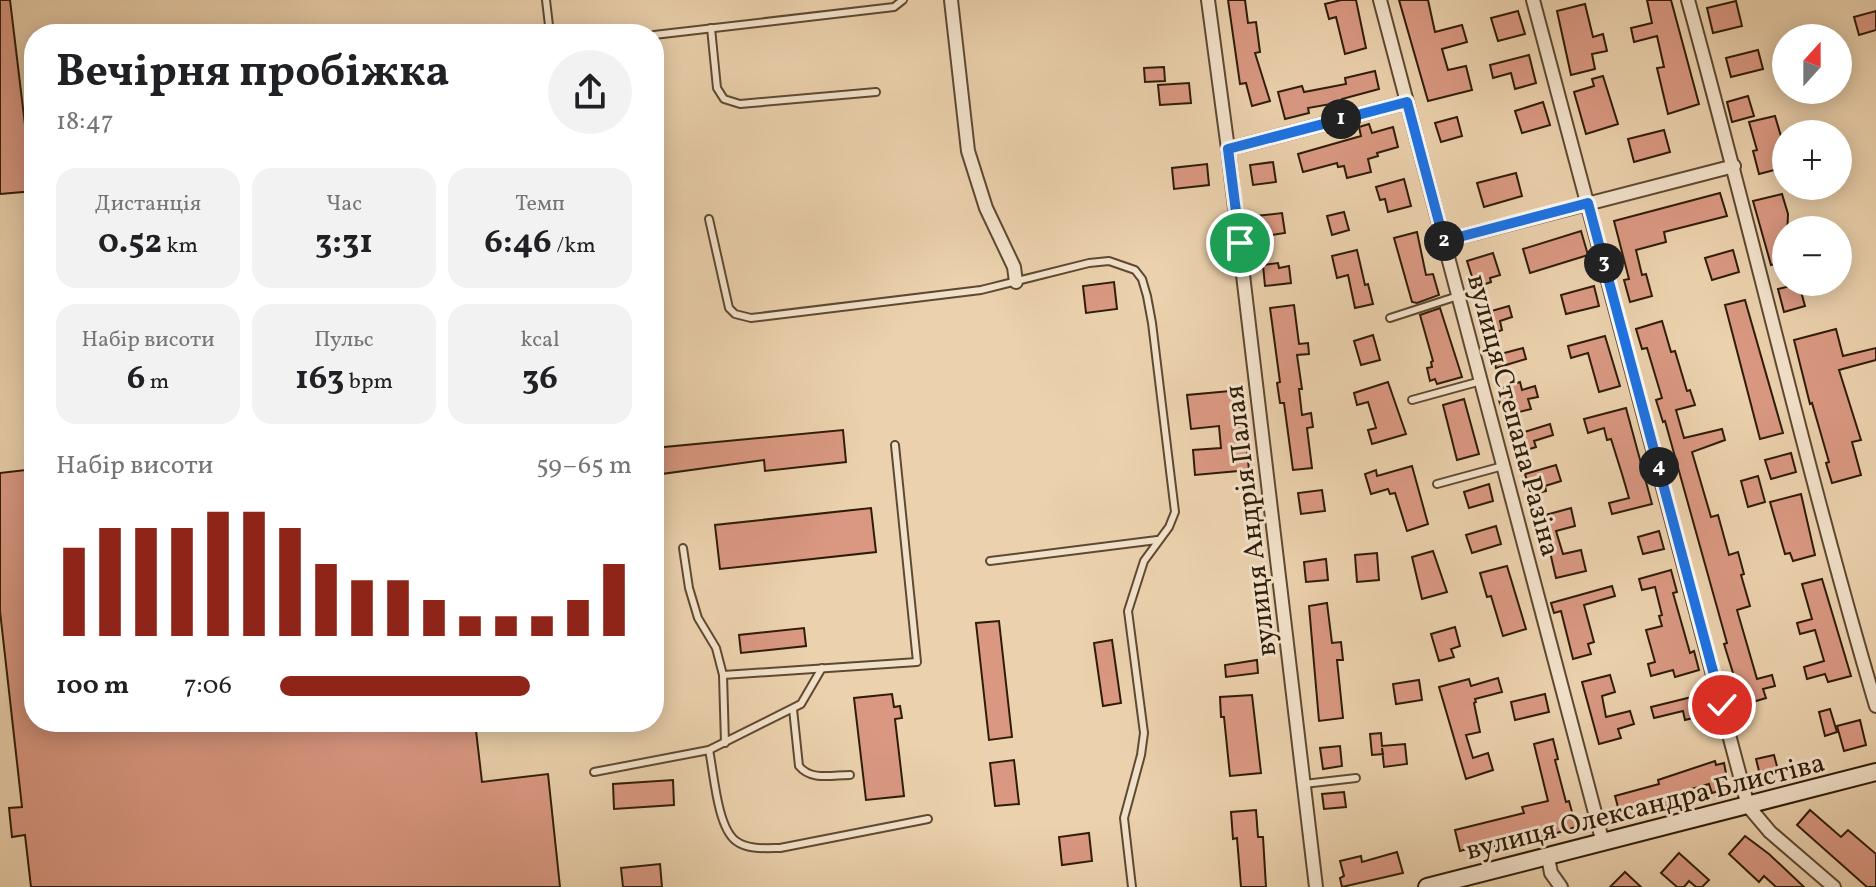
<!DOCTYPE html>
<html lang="uk">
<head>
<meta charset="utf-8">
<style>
	:root { --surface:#fff; --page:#f2f2f2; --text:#202124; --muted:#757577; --accent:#8f2418 }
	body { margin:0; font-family:Vollkorn,serif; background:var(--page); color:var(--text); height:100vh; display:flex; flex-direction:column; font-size:30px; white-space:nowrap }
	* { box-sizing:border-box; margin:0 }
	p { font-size:26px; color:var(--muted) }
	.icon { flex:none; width:44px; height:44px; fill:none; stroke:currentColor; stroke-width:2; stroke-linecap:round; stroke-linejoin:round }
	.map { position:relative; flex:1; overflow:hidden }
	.sheet { position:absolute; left:24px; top:24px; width:640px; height:708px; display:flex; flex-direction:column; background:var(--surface); border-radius:32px; box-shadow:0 4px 20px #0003 }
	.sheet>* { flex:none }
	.needle { width:52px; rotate:21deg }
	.buttons { position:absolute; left:1772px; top:24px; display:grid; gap:16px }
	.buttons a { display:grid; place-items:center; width:80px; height:80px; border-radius:50%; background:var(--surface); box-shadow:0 4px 20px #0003; font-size:40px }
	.pin { position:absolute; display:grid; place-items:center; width:68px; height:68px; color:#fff; margin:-34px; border:4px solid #fff; border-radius:50%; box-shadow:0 2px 8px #0007 }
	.km { position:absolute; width:40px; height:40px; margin:-20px; border-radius:50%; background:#222; color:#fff; font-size:22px; line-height:40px; text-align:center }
	.round { display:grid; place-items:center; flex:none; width:84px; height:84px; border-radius:42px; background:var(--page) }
	.overview { display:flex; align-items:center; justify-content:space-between; height:136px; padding:0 32px }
	h1 { font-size:44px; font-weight:700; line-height:60px }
	.stats { display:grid; grid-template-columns:repeat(3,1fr); gap:12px; height:136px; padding:8px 32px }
	.stats div { display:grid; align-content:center; border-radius:20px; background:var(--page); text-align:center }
	.stats b { font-size:34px; font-weight:700 }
	.stats small { font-size:22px; font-weight:400 }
	.stats p { font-size:22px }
	.chart { height:224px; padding:16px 32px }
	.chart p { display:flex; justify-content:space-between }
	.chart svg { width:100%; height:144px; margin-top:8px; stroke:var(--accent); stroke-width:6 }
	ul { padding:0 32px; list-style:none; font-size:26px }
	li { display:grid; grid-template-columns:128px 96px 1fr; align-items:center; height:60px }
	li i { height:20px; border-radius:10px; background:var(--accent) }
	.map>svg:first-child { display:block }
	.building { fill:#da9882; stroke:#2f1c08; stroke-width:2 }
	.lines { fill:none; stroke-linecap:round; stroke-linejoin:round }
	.lane-casing { stroke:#5e4931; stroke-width:10 }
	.street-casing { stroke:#5e4931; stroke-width:16 }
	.secondary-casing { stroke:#2f1c08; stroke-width:20 }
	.lane { stroke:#f2e1ca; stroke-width:6 }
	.street { stroke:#f2e1ca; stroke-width:12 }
	.secondary { stroke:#f2e1ca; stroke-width:16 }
	.route-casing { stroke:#fff; stroke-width:16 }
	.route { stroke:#1a73e8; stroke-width:10 }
	.labels { text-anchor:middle; stroke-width:6; stroke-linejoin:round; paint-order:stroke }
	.street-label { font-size:28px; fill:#2f1c08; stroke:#f2e1ca }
</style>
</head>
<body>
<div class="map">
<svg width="1876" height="887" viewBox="0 0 1876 887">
	<rect width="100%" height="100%" fill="#ebd1ad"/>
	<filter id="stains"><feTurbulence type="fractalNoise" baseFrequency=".0025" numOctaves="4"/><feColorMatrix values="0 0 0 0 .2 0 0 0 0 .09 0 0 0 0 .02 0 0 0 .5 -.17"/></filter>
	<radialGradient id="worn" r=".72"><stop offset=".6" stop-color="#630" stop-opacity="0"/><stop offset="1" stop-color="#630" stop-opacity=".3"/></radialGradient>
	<g class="building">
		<path d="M0 0H10L29 158H34V191L0 194Z"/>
		<path d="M1228 0H1245L1248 23 1256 22 1260 52 1255 53 1270 101 1252 106 1246 83 1240 84Z"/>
		<path d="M1341 0H1356L1366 48 1345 54 1336 17 1329 19 1325 4Z"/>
		<path d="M1399 0H1428L1435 32 1462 25 1467 42 1442 49 1448 70 1466 66 1472 90 1428 101Z"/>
		<path d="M1647 0H1671L1699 104 1668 114 1657 68 1664 67 1657 36 1634 42 1631 28 1652 23Z"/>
		<path d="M1736 1 1742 26 1713 33 1707 8Z"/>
		<path d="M1585 4 1593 37 1603 34 1607 51 1592 54 1595 69 1571 75 1557 11Z"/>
		<path d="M1518 11 1525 34 1498 41 1491 18Z"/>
		<path d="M1876 11V30L1859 35 1854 17Z"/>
		<path d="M1758 50 1763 69 1731 77 1726 58Z"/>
		<path d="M1529 55 1536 83 1515 89 1511 73 1493 78 1490 65Z"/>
		<path d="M1164 67 1165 81 1145 82 1144 68Z"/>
		<path d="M1375 71 1379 89 1342 99V102L1308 108 1309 113 1285 119 1278 92 1302 86 1304 92 1346 84 1345 78Z"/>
		<path d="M1603 76 1618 124 1586 134 1574 92 1594 86 1592 79Z"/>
		<path d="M1189 83 1191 103 1160 105 1158 85Z"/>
		<path d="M1748 96 1754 116 1732 122 1727 102Z"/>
		<path d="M1543 102 1550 125 1522 133 1515 111Z"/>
		<path d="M1775 116 1783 143 1786 142V167L1759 174 1753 151 1757 150 1749 122Z"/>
		<path d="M1457 117 1462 136 1441 142 1435 123Z"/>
		<path d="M1369 124 1372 133 1393 127 1398 147 1377 153 1378 156 1368 159 1371 172 1347 178 1344 166 1338 167 1337 163 1303 172 1298 154 1361 136 1359 127Z"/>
		<path d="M1664 130 1670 152 1634 162 1628 139Z"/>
		<path d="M1273 162 1276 182 1253 185 1250 165Z"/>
		<path d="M1207 164 1209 185 1174 189 1172 168Z"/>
		<path d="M1516 173 1522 196 1484 207 1477 183Z"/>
		<path d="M1404 179 1411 206 1388 212 1385 199 1380 200 1376 187Z"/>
		<path d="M1720 193 1727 216 1664 232 1666 242 1636 250 1642 275 1646 274 1652 296 1630 302 1624 280 1629 279 1614 221Z"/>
		<path d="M1782 194 1788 214 1786 261 1771 265 1753 201Z"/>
		<path d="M1344 212 1349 230 1332 235 1327 216Z"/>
		<path d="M1282 213 1285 233 1259 237 1256 216Z"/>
		<path d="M1581 231 1588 255 1530 273 1523 249Z"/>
		<path d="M1417 232 1426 275 1433 274 1439 295 1417 303 1412 302 1394 238Z"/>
		<path d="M1357 250 1365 285 1368 284 1373 304 1355 308 1348 275 1337 278 1332 256Z"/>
		<path d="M1733 250 1739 272 1712 280 1705 258Z"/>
		<path d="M1493 253 1500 275 1490 278 1491 282 1480 286 1479 281 1474 283 1467 261Z"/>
		<path d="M1278 263 1279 268 1289 266 1291 283 1265 286 1263 265Z"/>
		<path d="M1114 282 1117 309 1086 313 1083 286Z"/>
		<path d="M1799 284 1805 306 1784 312 1778 289Z"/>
		<path d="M1594 286 1599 306 1566 314 1561 295Z"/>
		<path d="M1745 300 1783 433 1760 439 1725 305Z"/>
		<path d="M1294 305 1299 344 1308 343 1309 354 1297 355 1302 389H1299L1302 415 1311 413 1313 427 1307 428 1312 468 1293 470 1284 403H1280L1277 383 1280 382 1270 308Z"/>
		<path d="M1509 306 1512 317 1500 321 1502 330 1487 335 1481 314Z"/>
		<path d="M1440 308 1462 377 1437 384 1435 379 1430 381 1427 368 1432 367 1431 362 1433 361 1420 315Z"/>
		<path d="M1662 321 1671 352 1675 351 1687 391 1690 390 1695 405 1676 410 1684 438 1722 429 1725 440 1692 452 1711 517 1718 515 1729 555 1738 552 1744 574 1741 575 1750 606 1737 610 1757 679 1772 675 1775 686 1763 689 1766 698 1743 705 1724 644 1727 643 1665 421 1663 422 1656 400 1662 398 1647 348 1642 349 1636 329Z"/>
		<path d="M1836 329 1843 356 1876 348V360L1839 370 1861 440 1852 442 1861 475 1832 483 1826 463 1829 462 1812 403 1810 404 1794 340Z"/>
		<path d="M1373 335 1380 360 1361 365 1354 341Z"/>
		<path d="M1605 336 1620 386 1599 392 1588 353 1571 358 1568 346Z"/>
		<path d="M1523 348 1526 359 1496 368 1493 356Z"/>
		<path d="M1388 382 1406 434 1372 444 1368 430 1376 428 1368 402 1357 405 1354 393Z"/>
		<path d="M1520 382 1522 390 1535 386 1538 397 1528 399 1531 409 1511 414 1508 405 1501 407 1498 397 1506 395 1504 387Z"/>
		<path d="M1241 390 1249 470 1195 475 1193 450 1221 448 1219 426 1191 429 1187 395Z"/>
		<path d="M1464 399 1479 454 1457 460 1443 405Z"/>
		<path d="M1626 408 1652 504 1612 514 1609 503 1629 498 1622 474 1611 439 1607 440 1604 428 1588 433 1584 419Z"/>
		<path d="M1550 424 1553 435 1534 441 1536 447 1520 452 1515 435Z"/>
		<path d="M843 430 846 462 765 471 764 460 654 475V448Z"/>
		<path d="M1791 453 1796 472 1771 479 1765 460Z"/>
		<path d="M1556 465 1561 481 1545 486 1546 491 1531 495 1525 474Z"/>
		<path d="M1412 466 1428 524 1407 531 1395 493 1390 494 1388 489 1371 494 1365 474 1376 470 1377 476Z"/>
		<path d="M34 469V722H475L482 782 548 774 560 887H31L25 835 12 837 9 808 22 807 0 611V473Z"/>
		<path d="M1758 476 1765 502 1748 507 1741 481Z"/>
		<path d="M1489 484 1493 501 1469 508 1464 492Z"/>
		<path d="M1322 490 1325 511 1301 514 1298 493Z"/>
		<path d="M1801 494 1815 555 1793 561 1790 553 1785 554 1770 502Z"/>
		<path d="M871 508 876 552 720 569 715 525Z"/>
		<path d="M1571 508 1575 526 1556 531 1563 554 1581 550 1586 571 1556 578 1547 539 1544 540 1538 517Z"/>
		<path d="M1496 526 1501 544 1472 553 1466 535Z"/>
		<path d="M1659 531 1664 549 1643 554 1638 537Z"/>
		<path d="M1433 551 1447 592 1422 599 1412 557Z"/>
		<path d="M1377 553 1379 580 1357 582 1355 555Z"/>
		<path d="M1326 559 1328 580 1306 582 1304 562Z"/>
		<path d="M1507 566 1526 629 1503 636 1491 596 1487 597 1480 573Z"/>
		<path d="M1671 570 1677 592 1673 593 1690 653 1694 651 1699 670 1675 677 1673 670 1651 676 1648 664 1655 662 1646 630 1662 626 1659 616 1662 615 1655 587 1642 590 1639 579Z"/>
		<path d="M1822 579 1851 676 1828 682 1825 674 1807 679 1804 667 1824 661 1815 630 1800 634 1797 623 1812 619 1802 584Z"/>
		<path d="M1612 586 1615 596 1584 605 1594 642 1588 644 1591 654 1573 659 1561 611 1554 613 1551 603Z"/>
		<path d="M1327 603 1332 643 1341 642 1343 660H1337L1343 718 1319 721 1309 606Z"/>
		<path d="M999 621 1012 737 989 740 976 623Z"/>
		<path d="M1455 627 1460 646 1451 649 1454 657 1439 661 1431 634Z"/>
		<path d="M804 628 806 646 741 653 739 635Z"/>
		<path d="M1112 640 1121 703 1103 706 1094 643Z"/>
		<path d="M1257 660 1258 673 1226 677 1225 665Z"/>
		<path d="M1610 675 1615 692 1602 696 1606 717 1630 711 1634 724 1618 729 1621 738 1599 744 1582 682Z"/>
		<path d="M1498 678 1502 692 1475 699 1476 702 1474 703 1480 732 1466 735 1473 758 1488 753 1493 770 1466 779 1439 687 1469 679 1471 686Z"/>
		<path d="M1419 680 1422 700 1396 704 1393 684Z"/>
		<path d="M892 694 894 707 900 706 902 718 895 719 904 796 866 800 854 698Z"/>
		<path d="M1545 694 1549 712 1515 720 1511 702Z"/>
		<path d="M1704 694 1709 714 1685 720 1683 711 1654 718 1651 707Z"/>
		<path d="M1252 695 1261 773 1230 776 1224 717H1221L1220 697Z"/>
		<path d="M1830 709 1837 732 1825 736 1819 712Z"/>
		<path d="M1860 720 1866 745 1844 751 1837 726Z"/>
		<path d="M1381 733 1382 746 1405 744 1407 764 1384 767 1382 748 1383 754 1372 755 1370 734Z"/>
		<path d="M1553 739 1558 759 1555 760 1566 802 1569 801 1576 827 1531 841 1530 838 1493 847 1492 842 1460 851 1455 830 1524 813 1522 807 1548 801 1534 744Z"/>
		<path d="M1340 746 1342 766 1323 769 1320 748Z"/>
		<path d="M1774 755 1779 774 1761 779 1756 759Z"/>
		<path d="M1014 760 1019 804 995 806 990 763Z"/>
		<path d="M1715 761 1716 765 1724 763 1729 788 1712 793 1709 784 1681 792 1684 801 1621 818 1615 796 1659 784 1658 780Z"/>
		<path d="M673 780 674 805 614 809 613 784Z"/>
		<path d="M1344 792 1346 807 1324 809 1322 794Z"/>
		<path d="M1256 810 1258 837H1263L1266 887H1241L1237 838 1233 839 1231 812Z"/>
		<path d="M1810 810 1841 837 1848 830 1876 854V887H1867L1797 825Z"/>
		<path d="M1089 833 1092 861 1062 865 1059 837Z"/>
		<path d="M1745 836 1769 854 1804 887H1776L1764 876 1759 882 1729 854Z"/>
		<path d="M1397 852 1403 873 1342 887 1340 878 1344 876 1340 861 1361 856 1362 862Z"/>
		<path d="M1679 853 1709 880 1702 887H1696L1689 881 1684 887H1677L1661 873Z"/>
		<path d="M660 864 662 887H623L621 868Z"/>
		<path d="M1625 872 1641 887H1610Z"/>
	</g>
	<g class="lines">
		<g class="lane-casing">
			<g id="lane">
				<path d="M546 0 550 34"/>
				<path d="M711 28 717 88 724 99 740 104 876 92"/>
				<path d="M654 35 894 7 903 0"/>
				<path d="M709 219 729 308 735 314 751 318 981 290 1089 263 1109 261 1135 270 1142 279 1147 296 1152 323 1175 512 1169 527 1144 561 1128 611 1144 733 1141 755 1124 818 1132 887"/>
				<path d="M1390 318 1458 296"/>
				<path d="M1412 400 1481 381"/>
				<path d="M1437 484 1503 466"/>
				<path d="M683 548 689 588 698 618 716 648 723 675 725 743"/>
				<path d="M990 561 1157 540"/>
				<path d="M723 675 917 662 895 445"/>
				<path d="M793 709 799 766C811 781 832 775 850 775"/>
				<path d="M709 750C714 773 717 827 736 841 748 850 766 848 780 848L928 819"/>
				<path d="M594 772 709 750 801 704 822 668"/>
				<path d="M1304 784 1356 778"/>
			</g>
		</g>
		<g class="street-casing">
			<g id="street">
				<path d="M951 0 968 151 986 208 1014 267 1016 282"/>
				<path d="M1208 0 1228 149 1316 887"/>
				<path d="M1380 0 1603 843"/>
				<path d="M1533 0 1748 806 1770 832 1834 887"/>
				<path d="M1688 0C1753 235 1807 473 1876 706"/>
				<path d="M1228 149 1407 102"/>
				<path d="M1444 241 1734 166"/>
				<path d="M1548 857 1551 873 1561 887"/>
			</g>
		</g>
		<g class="secondary-casing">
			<path id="secondary" d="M1427 887 1876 772"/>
		</g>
		<use href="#lane" class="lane"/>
		<use href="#street" class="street"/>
		<use href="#secondary" class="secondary"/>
	</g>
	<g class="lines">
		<g class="route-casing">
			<path id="route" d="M1240 243 1228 149 1407 102 1444 241 1588 203 1722 705"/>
		</g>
		<use href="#route" class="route"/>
	</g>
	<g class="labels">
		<g class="street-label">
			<text transform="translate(1515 415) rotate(75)" y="10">вулиця Степана Разіна</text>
			<text transform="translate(1249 521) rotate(-97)" y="10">вулиця Андрія Палая</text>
			<text transform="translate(1645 805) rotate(-14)" y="10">вулиця Олександра Блистіва</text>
		</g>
	</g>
	<rect width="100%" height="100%" filter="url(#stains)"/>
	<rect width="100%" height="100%" fill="url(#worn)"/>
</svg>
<div class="buttons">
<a><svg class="needle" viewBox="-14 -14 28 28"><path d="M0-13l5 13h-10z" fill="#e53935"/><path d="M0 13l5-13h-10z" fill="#757577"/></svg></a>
<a>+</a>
<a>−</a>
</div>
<div class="pin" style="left:1240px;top:243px;background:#1e9e55"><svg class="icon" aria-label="arrive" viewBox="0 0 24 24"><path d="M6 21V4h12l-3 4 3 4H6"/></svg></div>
<div class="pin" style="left:1722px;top:705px;background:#d93025"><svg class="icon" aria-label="check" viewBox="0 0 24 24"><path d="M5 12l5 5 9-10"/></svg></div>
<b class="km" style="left:1341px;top:119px">1</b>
<b class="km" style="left:1444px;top:241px">2</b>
<b class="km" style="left:1604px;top:263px">3</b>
<b class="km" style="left:1659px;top:467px">4</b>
<section class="sheet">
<div class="overview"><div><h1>Вечірня пробіжка</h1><p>18:47</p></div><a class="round"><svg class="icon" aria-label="share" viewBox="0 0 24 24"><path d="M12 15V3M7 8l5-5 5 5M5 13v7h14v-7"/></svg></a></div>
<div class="stats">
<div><p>Дистанція</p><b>0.52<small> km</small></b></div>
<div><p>Час</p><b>3:31</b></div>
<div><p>Темп</p><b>6:46<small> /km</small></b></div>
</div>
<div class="stats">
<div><p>Набір висоти</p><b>6<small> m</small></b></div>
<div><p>Пульс</p><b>163<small> bpm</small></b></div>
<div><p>kcal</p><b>36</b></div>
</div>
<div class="chart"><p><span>Набір висоти</span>59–65 m</p>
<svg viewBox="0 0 160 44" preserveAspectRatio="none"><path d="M5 44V17M15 44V11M25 44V11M35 44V11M45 44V6M55 44V6M65 44V11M75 44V22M85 44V27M95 44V27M105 44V33M115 44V38M125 44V38M135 44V38M145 44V33M155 44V22"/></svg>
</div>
<ul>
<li><b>100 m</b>7:06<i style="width:71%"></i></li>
</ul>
</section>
</div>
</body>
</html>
